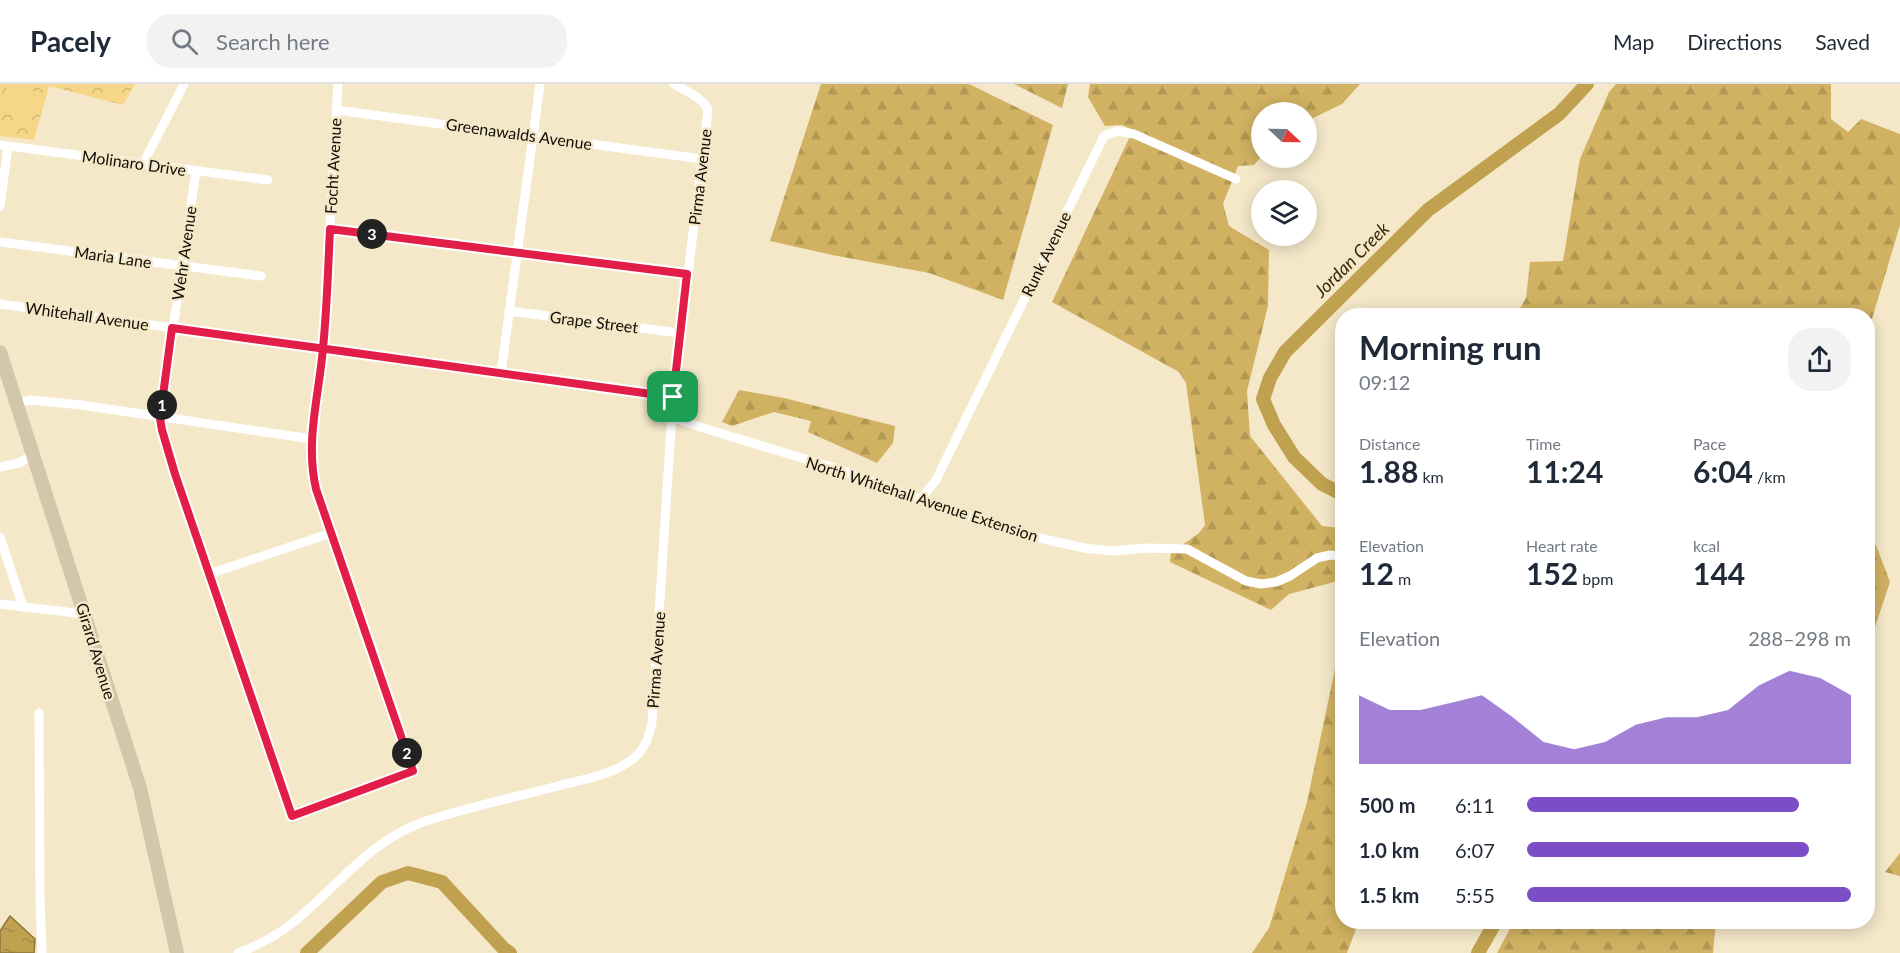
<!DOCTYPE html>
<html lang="en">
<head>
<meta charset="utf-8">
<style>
	:root { --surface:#fff; --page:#f2f2f3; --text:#1f2937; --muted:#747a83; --line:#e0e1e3; --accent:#7b4dc6 }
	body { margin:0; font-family:Lato,sans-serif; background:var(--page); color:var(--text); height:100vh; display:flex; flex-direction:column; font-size:22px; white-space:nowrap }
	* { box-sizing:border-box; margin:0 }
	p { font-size:20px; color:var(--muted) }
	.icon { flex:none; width:33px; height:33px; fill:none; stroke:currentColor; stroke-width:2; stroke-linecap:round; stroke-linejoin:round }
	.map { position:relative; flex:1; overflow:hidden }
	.side { position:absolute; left:1335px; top:224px; width:540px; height:621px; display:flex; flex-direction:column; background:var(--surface); border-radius:24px; box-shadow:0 3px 15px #0003 }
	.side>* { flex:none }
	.needle { width:39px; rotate:112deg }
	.tools { position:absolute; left:1251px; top:18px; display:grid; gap:12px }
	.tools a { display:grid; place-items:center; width:66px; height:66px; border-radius:50%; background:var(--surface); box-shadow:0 3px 15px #0003; font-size:30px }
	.pin { position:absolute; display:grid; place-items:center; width:51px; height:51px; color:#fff; margin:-26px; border-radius:12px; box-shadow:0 3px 9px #0006 }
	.km { position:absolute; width:30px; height:30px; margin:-15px; border-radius:50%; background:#222; color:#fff; font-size:16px; line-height:30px; text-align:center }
	.round { display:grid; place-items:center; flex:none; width:63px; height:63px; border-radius:24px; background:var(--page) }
	.head { display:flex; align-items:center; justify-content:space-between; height:102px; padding:0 24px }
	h1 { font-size:33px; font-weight:700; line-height:45px }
	.figures { display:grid; grid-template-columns:repeat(3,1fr); gap:9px; height:102px; padding:6px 24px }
	.figures div { display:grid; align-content:center }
	.figures b { font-size:30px; font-weight:700 }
	.figures small { font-size:16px; font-weight:400 }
	.figures p { font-size:16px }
	.chart { height:168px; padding:12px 24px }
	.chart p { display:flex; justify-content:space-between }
	.chart svg { width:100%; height:108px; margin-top:6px; fill:var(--accent); opacity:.7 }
	ul { padding:0 24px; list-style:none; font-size:20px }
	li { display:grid; grid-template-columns:96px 72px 1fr; align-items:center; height:45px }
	li i { height:15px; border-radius:8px; background:var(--accent) }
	header { display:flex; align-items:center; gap:36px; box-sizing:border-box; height:84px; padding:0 30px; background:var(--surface); border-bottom:2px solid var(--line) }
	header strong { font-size:28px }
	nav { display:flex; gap:33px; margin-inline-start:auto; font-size:21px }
	.search { width:420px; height:54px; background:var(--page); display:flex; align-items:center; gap:15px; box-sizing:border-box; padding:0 21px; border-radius:24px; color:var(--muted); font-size:22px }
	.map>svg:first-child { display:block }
	.forest { fill:url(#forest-firs) }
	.park { fill:url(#park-crowns) }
	.pitch { fill:#f6d787 }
	.water { fill:url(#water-ripples); stroke:#8c7539; stroke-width:1.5 }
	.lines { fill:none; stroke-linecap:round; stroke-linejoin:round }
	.river { stroke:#c0a150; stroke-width:14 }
	.street { stroke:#fff; stroke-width:9 }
	.secondary { stroke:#d1c7ab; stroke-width:14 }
	.route-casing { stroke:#fff; stroke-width:12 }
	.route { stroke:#e11d48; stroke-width:8 }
	.labels { text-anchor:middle; stroke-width:5; stroke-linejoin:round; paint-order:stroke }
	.street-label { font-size:16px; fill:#110d04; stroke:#f4e8c9 }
	.water-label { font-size:18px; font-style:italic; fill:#382b06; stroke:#f4e8c9 }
</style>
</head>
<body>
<header>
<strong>Pacely</strong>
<div class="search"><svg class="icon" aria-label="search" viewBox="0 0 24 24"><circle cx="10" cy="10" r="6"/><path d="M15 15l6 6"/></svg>Search here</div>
<nav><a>Map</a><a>Directions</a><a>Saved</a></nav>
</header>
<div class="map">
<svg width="1900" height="869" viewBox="0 0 1900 869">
	<defs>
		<pattern id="forest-firs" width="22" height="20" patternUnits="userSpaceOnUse" patternTransform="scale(1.5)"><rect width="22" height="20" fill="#d1b262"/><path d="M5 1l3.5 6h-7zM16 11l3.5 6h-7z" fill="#b29853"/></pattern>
		<pattern id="park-crowns" width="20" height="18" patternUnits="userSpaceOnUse" patternTransform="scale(1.5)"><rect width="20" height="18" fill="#f6d787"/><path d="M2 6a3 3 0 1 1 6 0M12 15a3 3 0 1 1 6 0" fill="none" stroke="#d2b773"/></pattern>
		<pattern id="water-ripples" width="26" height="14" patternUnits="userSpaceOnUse" patternTransform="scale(1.5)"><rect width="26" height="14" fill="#c0a150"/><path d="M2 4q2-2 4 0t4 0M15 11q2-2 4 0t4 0" fill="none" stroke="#a48944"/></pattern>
	</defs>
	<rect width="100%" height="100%" fill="#f4e8c9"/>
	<g class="forest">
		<path d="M821 0H969L1053 41 1003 216 929 189 832 171 770 157Z"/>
		<path d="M1014 0H1068L1062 24Z"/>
		<path d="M1090 0H1360L1342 20 1307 37 1306 28H1262L1261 73 1254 81 1238 82 1223 120 1229 142 1269 166 1268 222 1247 307 1250 352 1322 442 1342 444V837H1359L1347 869H1252L1269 844 1307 718 1335 585 1338 497 1289 510 1271 526 1170 478 1171 469 1199 449 1205 441 1186 299 1179 288 1052 218 1133 46 1122 41 1105 42 1088 13Z"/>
		<path d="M1616 0H1831V35L1848 48 1861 35 1900 50V141L1872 235H1868V231H1516L1526 214 1530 178 1563 177 1580 75 1609 8Z"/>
		<path d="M739 306 784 314 895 342 893 359 877 379 808 348 811 337 774 328 732 342 722 338Z"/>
		<path d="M1868 461H1876L1890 498 1870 558 1868 557Z"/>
		<path d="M1900 769V792L1885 788Z"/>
		<path d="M1514 837H1716L1713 869H1497Z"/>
	</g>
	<path class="park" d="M0 0H135L123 21 49 2 34 56 0 52Z"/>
	<path class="pitch" d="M7 1 36 8 32 26 3 19Z"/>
	<path class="water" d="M10 832 35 855 34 869H0V847Z"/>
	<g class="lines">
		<g class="river">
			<path d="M1342 410 1322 400 1294 373 1274 341 1263 315 1270 294 1285 268 1428 126 1559 30 1587 0"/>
			<path d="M307 869 382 798 408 789 442 798 504 865 510 869"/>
			<path d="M1478 869 1496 837"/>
		</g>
		<g class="street">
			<path d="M336 26 702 75"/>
			<path d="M0 61 268 96"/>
			<path d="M143 80 184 0"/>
			<path d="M196 87 160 334 162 346 175 390 292 732 413 687 399 641 317 405 313 390 312 355 323 265 338 0"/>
			<path d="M0 122 8 63"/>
			<path d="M330 145 687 190"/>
			<path d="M0 158 261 192"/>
			<path d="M0 220 673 313"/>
			<path d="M509 227 679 249"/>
			<path d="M501 289 540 0"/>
			<path d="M15 319 31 316 81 321 312 355"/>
			<path d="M672 333 700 343 838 385 960 430 1035 453 1084 464 1112 467 1146 464 1187 465 1246 497 1261 500 1276 498 1290 492 1317 474 1330 471 1342 472"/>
			<path d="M0 383 19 379 33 371"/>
			<path d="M921 415 936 396 1104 52 1117 47 1134 50 1236 95"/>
			<path d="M0 453 23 523"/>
			<path d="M209 490 331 449"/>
			<path d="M0 520 84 530"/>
			<path d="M39 629 40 814 42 869"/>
			<path d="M238 869C257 862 274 853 290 841 336 805 369 756 426 737 470 723 514 713 558 702 580 696 608 692 627 679 643 670 649 655 652 638L673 313 708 26C703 13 685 7 674 0"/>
		</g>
		<path class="secondary" d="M0 268 140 704 177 869"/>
	</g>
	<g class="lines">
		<g class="route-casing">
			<path id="route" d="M673 313C506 289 339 267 172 244L160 334 162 346 175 390 292 732 413 687 316 405C305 357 319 312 323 264 327 225 328 185 330 145L687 190 673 313"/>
		</g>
		<use href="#route" class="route"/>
	</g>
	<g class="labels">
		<g class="street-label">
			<text transform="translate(519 50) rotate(8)" y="6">Greenawalds Avenue</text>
			<text transform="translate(134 79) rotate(8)" y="6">Molinaro Drive</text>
			<text transform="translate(333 82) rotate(-87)" y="6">Focht Avenue</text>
			<text transform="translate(700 93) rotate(-83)" y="6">Pirma Avenue</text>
			<text transform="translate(184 169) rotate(-82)" y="6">Wehr Avenue</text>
			<text transform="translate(1046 170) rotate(-64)" y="6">Runk Avenue</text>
			<text transform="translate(113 173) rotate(8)" y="6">Maria Lane</text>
			<text transform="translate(87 232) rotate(8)" y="6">Whitehall Avenue</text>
			<text transform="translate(594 238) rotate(7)" y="6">Grape Street</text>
			<text transform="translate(922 415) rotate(18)" y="6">North Whitehall Avenue Extension</text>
			<text transform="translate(96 567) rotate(73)" y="6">Girard Avenue</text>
			<text transform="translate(656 576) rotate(-86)" y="6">Pirma Avenue</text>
		</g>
		<g class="water-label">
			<text transform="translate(1352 176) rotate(-45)" y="6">Jordan Creek</text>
		</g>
	</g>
</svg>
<div class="tools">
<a><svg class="needle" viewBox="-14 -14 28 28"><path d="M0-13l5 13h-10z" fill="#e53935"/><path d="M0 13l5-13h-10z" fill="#747a83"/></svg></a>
<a><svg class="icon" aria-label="layers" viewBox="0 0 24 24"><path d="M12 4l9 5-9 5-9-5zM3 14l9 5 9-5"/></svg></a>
</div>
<div class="pin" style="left:673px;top:313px;background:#1e9e55"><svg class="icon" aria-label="arrive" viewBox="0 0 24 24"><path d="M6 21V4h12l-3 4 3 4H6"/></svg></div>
<b class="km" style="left:162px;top:321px">1</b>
<b class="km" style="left:407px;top:669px">2</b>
<b class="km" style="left:372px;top:150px">3</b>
<section class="side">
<div class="head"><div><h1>Morning run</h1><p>09:12</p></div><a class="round"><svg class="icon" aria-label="share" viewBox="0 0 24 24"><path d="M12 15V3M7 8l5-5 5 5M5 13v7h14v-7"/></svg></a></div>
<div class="figures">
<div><p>Distance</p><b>1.88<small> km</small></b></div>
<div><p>Time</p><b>11:24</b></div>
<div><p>Pace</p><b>6:04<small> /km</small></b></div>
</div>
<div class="figures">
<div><p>Elevation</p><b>12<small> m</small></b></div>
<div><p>Heart rate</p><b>152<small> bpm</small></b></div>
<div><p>kcal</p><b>144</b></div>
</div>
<div class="chart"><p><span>Elevation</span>288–298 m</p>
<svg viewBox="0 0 160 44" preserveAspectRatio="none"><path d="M0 44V16L10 22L20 22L30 19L40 16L50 25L60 35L70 38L80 35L90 28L100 25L110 25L120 22L130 12L140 6L150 9L160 16V44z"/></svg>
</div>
<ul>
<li><b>500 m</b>6:11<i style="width:84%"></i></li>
<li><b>1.0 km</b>6:07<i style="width:87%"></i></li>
<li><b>1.5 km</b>5:55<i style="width:100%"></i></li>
</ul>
</section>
</div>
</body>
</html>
